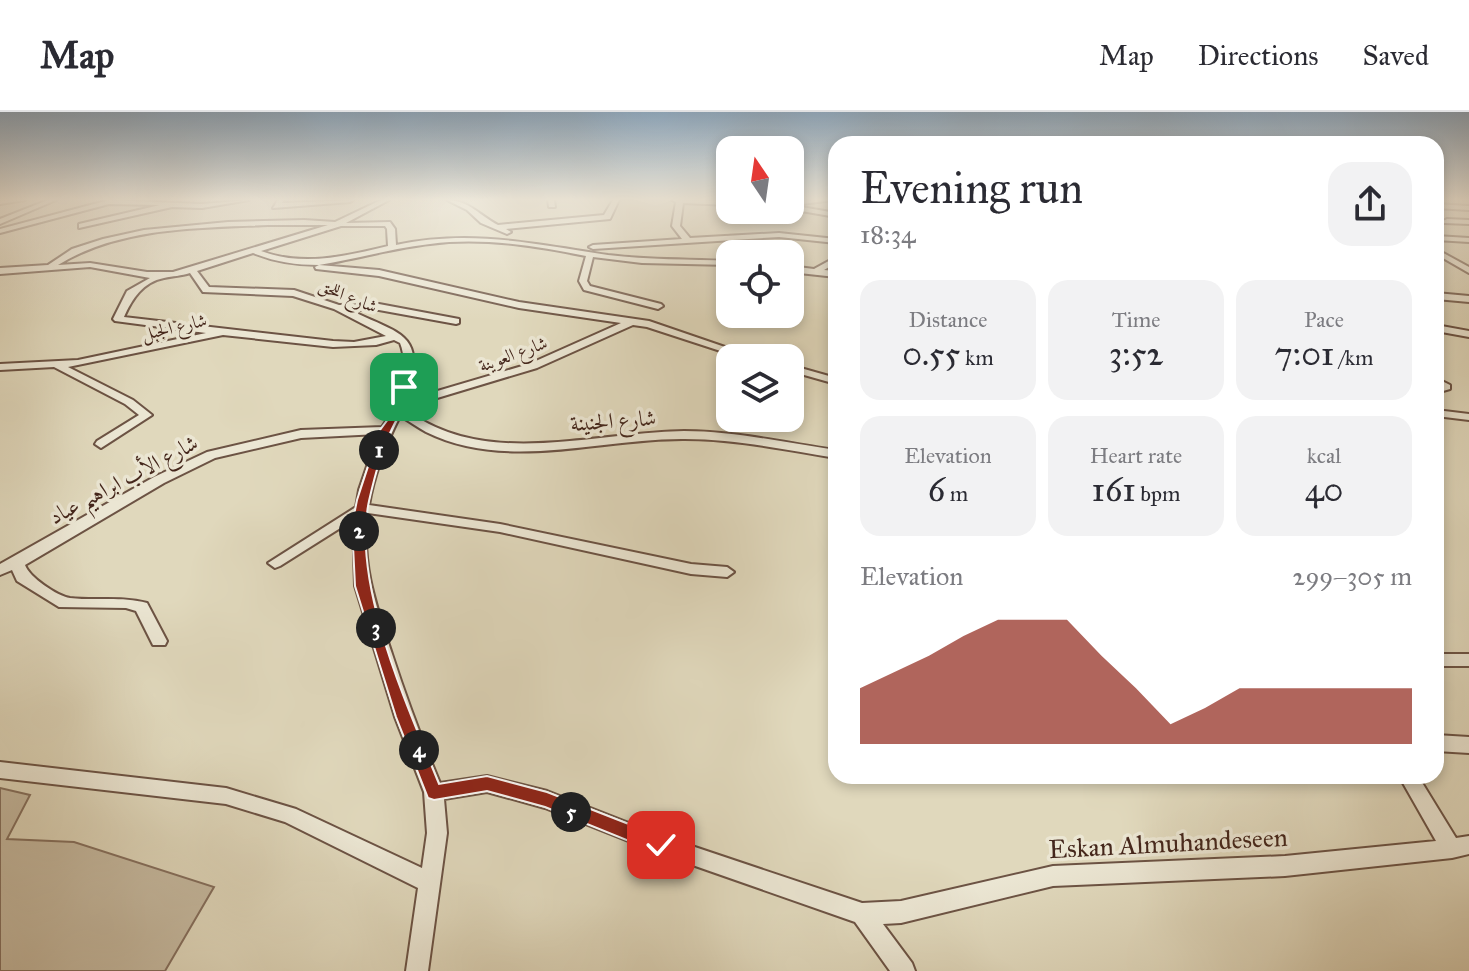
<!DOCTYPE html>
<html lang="en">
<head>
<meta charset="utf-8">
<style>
	:root { --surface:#fff; --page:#f2f2f3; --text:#2b2b33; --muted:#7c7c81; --line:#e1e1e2; --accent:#8f2418 }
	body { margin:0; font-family:"IM FELL Great Primer",Amiri,serif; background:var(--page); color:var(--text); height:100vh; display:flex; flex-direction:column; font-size:30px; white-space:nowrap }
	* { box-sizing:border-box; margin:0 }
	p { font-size:26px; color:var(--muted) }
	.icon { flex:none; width:44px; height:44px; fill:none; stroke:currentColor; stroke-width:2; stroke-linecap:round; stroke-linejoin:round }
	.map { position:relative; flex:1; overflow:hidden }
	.sheet { position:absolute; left:828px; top:24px; width:616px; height:648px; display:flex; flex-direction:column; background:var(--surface); border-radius:24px; box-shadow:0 4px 12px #0003 }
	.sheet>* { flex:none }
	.needle { width:52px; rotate:347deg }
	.controls { position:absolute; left:716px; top:24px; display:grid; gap:16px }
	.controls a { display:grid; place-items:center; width:88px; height:88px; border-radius:16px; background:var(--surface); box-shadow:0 4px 12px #0003; font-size:40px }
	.pin { position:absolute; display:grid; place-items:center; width:68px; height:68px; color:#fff; margin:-34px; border-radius:16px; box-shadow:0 4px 12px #0006 }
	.km { position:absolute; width:40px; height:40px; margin:-20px; border-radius:50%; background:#222; color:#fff; font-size:22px; line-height:40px; text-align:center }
	.round { display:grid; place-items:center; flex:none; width:84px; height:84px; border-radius:24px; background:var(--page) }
	.overview { display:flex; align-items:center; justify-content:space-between; height:136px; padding:0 32px }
	h1 { font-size:44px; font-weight:600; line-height:60px }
	.stats { display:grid; grid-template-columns:repeat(3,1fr); gap:12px; height:136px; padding:8px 32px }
	.stats div { display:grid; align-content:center; border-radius:20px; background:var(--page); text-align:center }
	.stats b { font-size:34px; font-weight:600 }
	.stats small { font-size:22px; font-weight:400 }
	.stats p { font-size:22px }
	.chart { height:224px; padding:16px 32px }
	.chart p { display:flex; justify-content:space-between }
	.chart svg { width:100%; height:144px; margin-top:8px; fill:var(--accent); opacity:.7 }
	header { display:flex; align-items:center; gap:48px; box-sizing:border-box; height:112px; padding:0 40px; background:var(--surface); border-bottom:2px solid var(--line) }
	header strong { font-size:38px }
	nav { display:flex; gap:44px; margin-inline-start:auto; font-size:28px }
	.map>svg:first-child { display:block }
	.green { fill:#c6baa1; stroke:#86705e; stroke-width:2 }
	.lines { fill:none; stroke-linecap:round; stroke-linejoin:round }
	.minor-casing { stroke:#6c5344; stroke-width:4 }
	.minor { fill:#ebe6d3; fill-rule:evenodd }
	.route { fill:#8f2418; stroke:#fff; stroke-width:2 }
	.labels { text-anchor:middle; stroke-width:7; stroke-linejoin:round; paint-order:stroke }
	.far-street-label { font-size:18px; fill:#45271c; stroke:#ebe6d3 }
	.street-label { font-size:22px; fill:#45271c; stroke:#ebe6d3 }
	.near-street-label { font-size:26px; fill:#45271c; stroke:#ebe6d3 }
</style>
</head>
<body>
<header>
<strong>Map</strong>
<nav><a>Map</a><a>Directions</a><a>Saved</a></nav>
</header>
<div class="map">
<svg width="1469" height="859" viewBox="0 0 1469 859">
	<rect width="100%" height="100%" fill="#e0d8bc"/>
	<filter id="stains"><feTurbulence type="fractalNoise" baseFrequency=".0025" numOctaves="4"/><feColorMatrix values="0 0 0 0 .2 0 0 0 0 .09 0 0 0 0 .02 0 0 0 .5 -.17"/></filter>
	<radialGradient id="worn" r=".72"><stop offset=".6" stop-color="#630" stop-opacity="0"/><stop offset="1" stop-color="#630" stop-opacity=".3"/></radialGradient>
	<path class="green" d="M0 676 30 683 7 727 74 730 214 775 165 859H0Z"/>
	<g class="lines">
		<g class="minor-casing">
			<g id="minor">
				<path d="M0 88H25L0 92Z"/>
				<path d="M48 88H56L0 112V107Z"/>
				<path d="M109 88 202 92 249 88 202 96 172 95 79 116V112L160 93 109 92 0 121V117Z"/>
				<path d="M278 88H284L282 91 353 88 350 90 273 96Z"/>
				<path d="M381 88H389L346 111 390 110 395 117 396 133C471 117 534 132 608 143 648 148 689 147 730 149V153L642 151 593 145 587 169 590 174 661 192 663 194 658 197 584 178 579 169 586 144C535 134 482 125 430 132 393 136 357 147 319 153L379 158 519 190 649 209 757 246H742L647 215 633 213 537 256 404 296C483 358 592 320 684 319 735 319 786 331 836 338V346C786 338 736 327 685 327 601 326 506 360 426 320 417 315 409 309 400 304 386 332 374 362 369 393L500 412 691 452 727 455 734 460 727 465 691 462 500 420 368 401C360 450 377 496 392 542 406 585 422 628 440 671L487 664 547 679 662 724 862 791 901 789 1053 754 1285 744 1436 729 1399 664H1418L1456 726 1469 724V742L1452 746 1285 764 1053 774 901 811 883 812 912 851 915 859H890L855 810 661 742 545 696 487 680 444 687 447 721 428 859H406L418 776 285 710 226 692 0 666V650L226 676 296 697 422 756 427 721 424 680 395 605 355 474 353 408 280 454 275 456 268 451 356 395 359 378 378 322 301 326 215 346 164 371 25 453C29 465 57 484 70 486 97 489 121 484 147 491L167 529 165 533H153L136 499 126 496 59 495 17 469 12 458 0 463V452L154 365 207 340 301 318 382 315C398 295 410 255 400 231L394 228 376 233 333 235 223 223 68 255 133 288 152 303 101 336 95 332 97 329 139 303 125 292 54 255 0 258V252L78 248 206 221 115 209 113 207 127 179 150 166 90 155 0 162V156L48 153 72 137 103 127 144 118 228 110 304 108 335 110ZM268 113H328L173 160H147L90 151 58 153C119 115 199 116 268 113ZM341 114H385L387 117 388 134C346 144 303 155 261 139ZM253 141C275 150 295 153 319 153L315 155 316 157 379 164 519 196 621 211 529 252 407 288C426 220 403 224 350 198H379L456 212 459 211V207L379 192 339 193 294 178 209 175 197 159ZM190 161 203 180 293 184 334 197 386 224 354 230 333 229 124 205C132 187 143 170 164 166 173 164 181 164 190 161Z"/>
				<path d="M447 88C469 88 480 104 498 113L604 103 613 88H619L610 107 506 117 511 120 507 122 481 111 467 98Z"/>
				<path d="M548 88H554L555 95H549Z"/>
				<path d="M672 88 730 89V93L683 91 680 114 690 126 779 121 836 127V131L779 125 593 137 589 135 593 133 682 127 672 114 676 90Z"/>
				<path d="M809 88H833L794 93 790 91Z"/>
				<path d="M1436 92 1469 94V98L1436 96Z"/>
				<path d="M790 93 836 101V105L790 97Z"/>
				<path d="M1447 107 1469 108V112L1444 111 1443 109Z"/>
				<path d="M1436 124 1469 126V130L1436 128Z"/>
				<path d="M1436 137 1469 155V161L1436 142Z"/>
				<path d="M836 145V151L824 158 836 159V165L790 160V154L814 157Z"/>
				<path d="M1436 181 1469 184V190L1436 187Z"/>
				<path d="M1436 213 1469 219V225L1436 219Z"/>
				<path d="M790 253 836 266V272L790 259Z"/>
				<path d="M1436 266 1450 273V277L1436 281Z"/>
				<path d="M1436 298 1469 302V308L1436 304Z"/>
				<rect x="1436" y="542" width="33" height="12"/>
				<path d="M1436 623 1469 625V641L1436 639Z"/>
			</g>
		</g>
		<use href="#minor" class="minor"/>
	</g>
	<linearGradient id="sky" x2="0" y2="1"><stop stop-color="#8faac1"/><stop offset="0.42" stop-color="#f1ede1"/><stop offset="1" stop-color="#f1ede1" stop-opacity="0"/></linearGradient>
	<rect width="1469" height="208" fill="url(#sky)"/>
	<path class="route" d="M400 272 409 275C404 302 401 297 391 319 381 339 374 367 369 389 351 472 408 595 439 672L487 664 547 680 667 727V739L661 742 545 695 487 679 434 688 428 686 396 605 355 474 352 413 357 388 380 318 394 299Z"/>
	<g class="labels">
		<g class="far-street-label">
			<text transform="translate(348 184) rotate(22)" y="6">شارع اللحق</text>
			<text transform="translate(174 215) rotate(-13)" y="6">شارع الجبل</text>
			<text transform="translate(513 242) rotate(-20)" y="6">شارع العوينة</text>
		</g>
		<g class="street-label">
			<text transform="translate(613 308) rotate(-4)" y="8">شارع الجنينة</text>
			<text transform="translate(123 367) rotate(-28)" y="8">شارع الأب ابراهيم عياد</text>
		</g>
		<g class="near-street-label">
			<text transform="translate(1168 731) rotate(-3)" y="9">Eskan Almuhandeseen</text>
		</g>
	</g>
	<rect width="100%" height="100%" filter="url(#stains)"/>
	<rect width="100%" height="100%" fill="url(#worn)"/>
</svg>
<div class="controls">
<a><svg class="needle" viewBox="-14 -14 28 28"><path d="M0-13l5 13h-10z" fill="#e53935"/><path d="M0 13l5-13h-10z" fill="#7c7c81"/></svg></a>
<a><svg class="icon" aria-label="locate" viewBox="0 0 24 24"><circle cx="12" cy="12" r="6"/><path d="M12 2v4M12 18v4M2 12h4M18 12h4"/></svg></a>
<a><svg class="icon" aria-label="layers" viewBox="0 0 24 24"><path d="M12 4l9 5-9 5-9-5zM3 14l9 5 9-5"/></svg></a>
</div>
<div class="pin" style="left:404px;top:275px;background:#1e9e55"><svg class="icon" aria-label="arrive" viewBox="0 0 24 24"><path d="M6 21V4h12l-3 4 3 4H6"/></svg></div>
<div class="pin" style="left:661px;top:733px;background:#d93025"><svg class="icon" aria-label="check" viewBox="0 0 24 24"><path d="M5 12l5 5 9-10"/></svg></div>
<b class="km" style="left:379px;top:338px">1</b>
<b class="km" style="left:359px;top:419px">2</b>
<b class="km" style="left:376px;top:516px">3</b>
<b class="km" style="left:419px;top:638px">4</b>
<b class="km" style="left:571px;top:700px">5</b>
<section class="sheet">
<div class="overview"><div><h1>Evening run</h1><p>18:34</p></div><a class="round"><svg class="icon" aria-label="share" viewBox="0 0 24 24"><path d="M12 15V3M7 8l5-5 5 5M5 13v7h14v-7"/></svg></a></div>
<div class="stats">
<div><p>Distance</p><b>0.55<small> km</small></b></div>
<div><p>Time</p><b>3:52</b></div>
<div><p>Pace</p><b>7:01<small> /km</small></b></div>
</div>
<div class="stats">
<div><p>Elevation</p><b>6<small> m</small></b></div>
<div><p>Heart rate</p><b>161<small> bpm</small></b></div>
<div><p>kcal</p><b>40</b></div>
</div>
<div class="chart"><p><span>Elevation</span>299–305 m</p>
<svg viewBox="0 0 160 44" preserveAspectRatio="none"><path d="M0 44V27L10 22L20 17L30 11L40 6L50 6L60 6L70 17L80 27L90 38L100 33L110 27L120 27L130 27L140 27L150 27L160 27V44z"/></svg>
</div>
</section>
</div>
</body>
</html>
